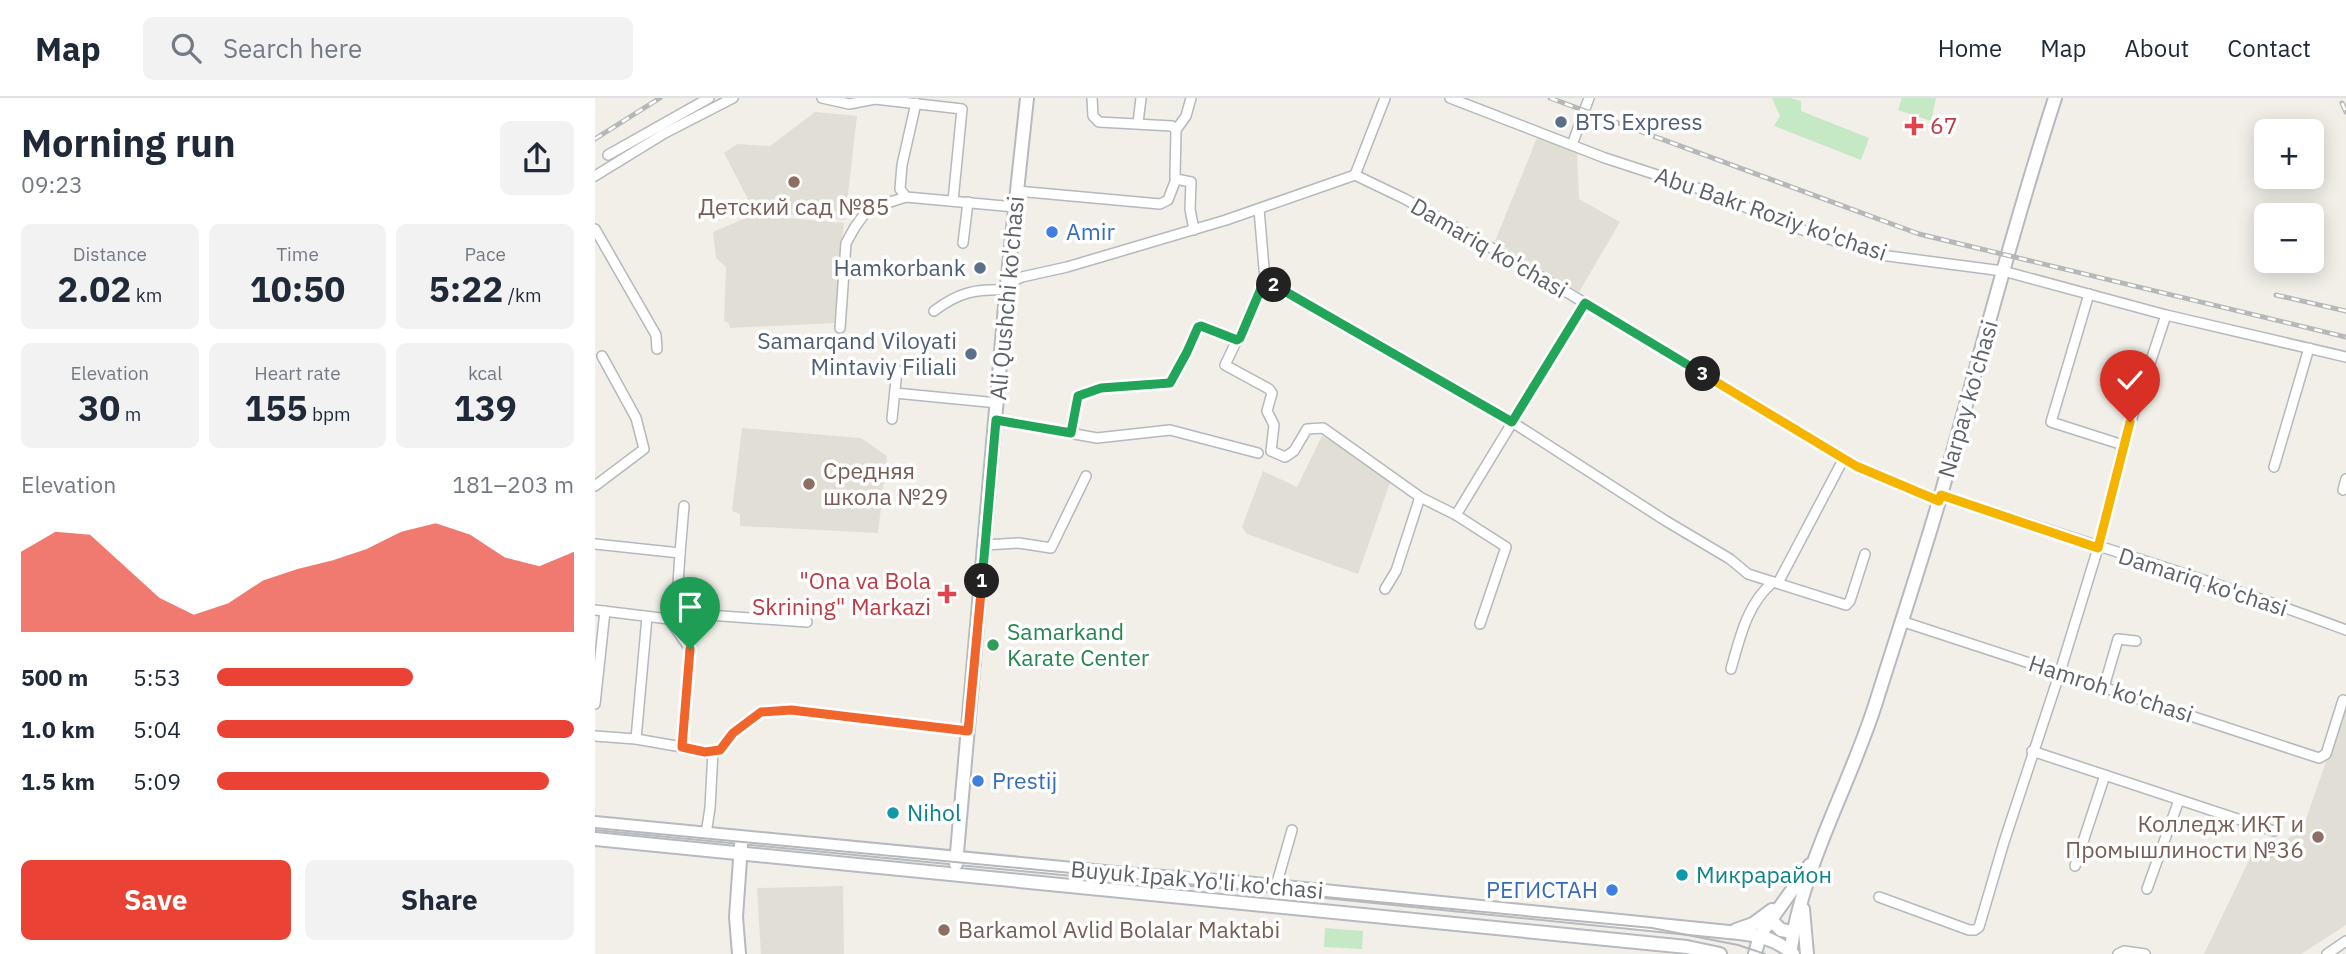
<!DOCTYPE html>
<html lang="en">
<head>
<meta charset="utf-8">
<style>
	:root { --surface:#fff; --page:#f2f2f3; --text:#1f2937; --muted:#747a83; --line:#e0e1e3; --accent:#ea4335 }
	body { margin:0; font-family:"IBM Plex Sans",sans-serif; background:var(--page); color:var(--text); height:100vh; display:flex; flex-direction:column; font-size:26px; white-space:nowrap }
	* { box-sizing:border-box; margin:0 }
	p { font-size:23px; color:var(--muted) }
	.icon { flex:none; width:38px; height:38px; fill:none; stroke:currentColor; stroke-width:2; stroke-linecap:round; stroke-linejoin:round }
	.map { position:relative; flex:1; overflow:hidden }
	.panel { display:flex; flex-direction:column; background:var(--surface); width:595px }
	.panel>* { flex:none }
	.buttons { position:absolute; left:1659px; top:21px; display:grid; gap:14px }
	.buttons a { display:grid; place-items:center; width:70px; height:70px; border-radius:10px; background:var(--surface); box-shadow:0 4px 18px #0003; font-size:35px }
	.pin { position:absolute; display:grid; place-items:center; width:60px; height:60px; color:#fff; margin:-72px -30px; border-radius:50% 50% 50% 0; rotate:-45deg; box-shadow:0 0 7px #0007 }
	.pin .icon { rotate:45deg }
	.km { position:absolute; width:35px; height:35px; margin:-18px; border-radius:50%; background:#222; color:#fff; font-size:19px; line-height:35px; text-align:center }
	.round { display:grid; place-items:center; flex:none; width:74px; height:74px; border-radius:10px; background:var(--page) }
	.headline { display:flex; align-items:center; justify-content:space-between; height:119px; padding:0 21px }
	h1 { font-size:38px; font-weight:800; line-height:52px }
	.figures { display:grid; grid-template-columns:repeat(3,1fr); gap:10px; height:119px; padding:7px 21px }
	.figures div { display:grid; align-content:center; border-radius:10px; background:var(--page); text-align:center }
	.figures b { font-size:35px; font-weight:800 }
	.figures small { font-size:19px; font-weight:400 }
	.figures p { font-size:19px }
	.chart { height:196px; padding:14px 21px }
	.chart p { display:flex; justify-content:space-between }
	.chart svg { width:100%; height:126px; margin-top:7px; fill:var(--accent); opacity:.7 }
	.primary-button { display:flex; gap:14px; margin-top:auto; padding:14px 21px }
	.primary-button a { flex:1; height:80px; border-radius:10px; background:var(--accent); color:#fff; font-size:28px; font-weight:800; line-height:80px; text-align:center }
	.primary-button a+a { background:var(--page); color:var(--text) }
	ul { padding:0 21px; list-style:none; font-size:23px }
	li { display:grid; grid-template-columns:112px 84px 1fr; align-items:center; height:52px }
	li i { height:18px; border-radius:9px; background:var(--accent) }
	header { display:flex; align-items:center; gap:42px; box-sizing:border-box; height:98px; padding:0 35px; background:var(--surface); border-bottom:2px solid var(--line) }
	header strong { font-size:33px }
	nav { display:flex; gap:38px; margin-inline-start:auto; font-size:24px }
	.search { width:490px; height:63px; background:var(--page); display:flex; align-items:center; gap:18px; box-sizing:border-box; padding:0 24px; border-radius:10px; color:var(--muted); font-size:26px }
	main { display:flex; flex:1; min-height:0 }
	.map>svg:first-child { display:block }
	.education { fill:#e1ded6 }
	.green { fill:#c5e8c5 }
	.lines { fill:none; stroke-linecap:round; stroke-linejoin:round }
	.street-casing { stroke:#b5b8bc; stroke-width:12 }
	.secondary-casing { stroke:#b6babf; stroke-width:16 }
	.street { stroke:#fff; stroke-width:9 }
	.secondary { stroke:#fff; stroke-width:12 }
	.tram { stroke:#b6b7b8; stroke-width:2 }
	.rail-casing { stroke:#b6b7b8; stroke-width:5 }
	.rail { stroke:#fff; stroke-width:2.5; stroke-dasharray:8; stroke-linecap:butt }
	.split-1-casing { stroke:#fff; stroke-width:14 }
	.split-2-casing { stroke:#fff; stroke-width:14 }
	.split-3-casing { stroke:#fff; stroke-width:14 }
	.split-4-casing { stroke:#fff; stroke-width:14 }
	.split-1 { stroke:#f0652b; stroke-width:9 }
	.split-2 { stroke:#22a559; stroke-width:9 }
	.split-3 { stroke:#22a559; stroke-width:9 }
	.split-4 { stroke:#f5b400; stroke-width:9 }
	.service-dot { fill:#5c6f8a; stroke:#fff; stroke-width:2.5 }
	.health-dot { fill:#e0444e; stroke:#fff; stroke-width:2.5 }
	.education-dot { fill:#8d6e63; stroke:#fff; stroke-width:2.5 }
	.shop-dot { fill:#3f7fe0; stroke:#fff; stroke-width:2.5 }
	.leisure-dot { fill:#2e9e5b; stroke:#fff; stroke-width:2.5 }
	.culture-dot { fill:#0f9aa8; stroke:#fff; stroke-width:2.5 }
	.labels { text-anchor:middle; stroke-width:7; stroke-linejoin:round; paint-order:stroke }
	.service-label { font-size:23px; fill:#4e5e75; stroke:#fff; text-anchor:end }
	.health-label { font-size:23px; fill:#be3a42; stroke:#fff; text-anchor:start }
	.education-label { font-size:23px; fill:#785e54; stroke:#fff; text-anchor:start }
	.street-label { font-size:23px; fill:#5f6368; stroke:#fff }
	.shop-label { font-size:23px; fill:#366cbe; stroke:#fff; text-anchor:start }
	.leisure-label { font-size:23px; fill:#27864d; stroke:#fff; text-anchor:start }
	.culture-label { font-size:23px; fill:#0d838f; stroke:#fff; text-anchor:start }
</style>
</head>
<body>
<header>
<strong>Map</strong>
<div class="search"><svg class="icon" aria-label="search" viewBox="0 0 24 24"><circle cx="10" cy="10" r="6"/><path d="M15 15l6 6"/></svg>Search here</div>
<nav><a>Home</a><a>Map</a><a>About</a><a>Contact</a></nav>
</header>
<main>
<section class="panel">
<div class="headline"><div><h1>Morning run</h1><p>09:23</p></div><a class="round"><svg class="icon" aria-label="share" viewBox="0 0 24 24"><path d="M12 15V3M7 8l5-5 5 5M5 13v7h14v-7"/></svg></a></div>
<div class="figures">
<div><p>Distance</p><b>2.02<small> km</small></b></div>
<div><p>Time</p><b>10:50</b></div>
<div><p>Pace</p><b>5:22<small> /km</small></b></div>
</div>
<div class="figures">
<div><p>Elevation</p><b>30<small> m</small></b></div>
<div><p>Heart rate</p><b>155<small> bpm</small></b></div>
<div><p>kcal</p><b>139</b></div>
</div>
<div class="chart"><p><span>Elevation</span>181–203 m</p>
<svg viewBox="0 0 160 44" preserveAspectRatio="none"><path d="M0 44V16L10 9L20 10L30 21L40 32L50 38L60 34L70 26L80 22L90 19L100 15L110 9L120 6L130 10L140 18L150 21L160 16V44z"/></svg>
</div>
<ul>
<li><b>500 m</b>5:53<i style="width:55%"></i></li>
<li><b>1.0 km</b>5:04<i style="width:100%"></i></li>
<li><b>1.5 km</b>5:09<i style="width:93%"></i></li>
</ul>
<div class="primary-button"><a>Save</a><a>Share</a></div>
</section>
<div class="map">
<svg width="1751" height="856" viewBox="0 0 1751 856">
	<rect width="100%" height="100%" fill="#f1efe8"/>
	<g class="education">
		<path d="M220 14 262 18 250 122 159 113 129 55 142 46 175 48Z"/>
		<path d="M942 40 982 55 984 101 1025 124 984 194 900 143Z"/>
		<path d="M158 117 249 125 239 225 135 230 133 224 129 223 131 169 121 160 118 134Z"/>
		<path d="M147 330 266 340 292 358 283 435 145 428V416L137 413Z"/>
		<path d="M727 338 797 379 763 476 652 436 647 429 668 373 702 389Z"/>
		<path d="M1751 606V827L1706 856H1609L1657 756 1681 751 1709 727Z"/>
		<path d="M248 788 249 856H166L162 790Z"/>
	</g>
	<g class="green">
		<path d="M1177 0H1195L1206 3V13L1274 40 1266 62 1179 28 1185 18Z"/>
		<path d="M1307 0H1341L1336 23 1303 12Z"/>
		<path d="M730 830 768 833 767 851 729 849Z"/>
	</g>
	<g class="lines">
		<g class="street-casing">
			<g id="street">
				<path d="M227 0 254 6 280 1 367 11 358 103"/>
				<path d="M497 0 498 18 504 24 577 28 581 32 580 79 581 81 596 84 595 111 599 132"/>
				<path d="M855 0 1010 60 1111 93 1199 129 1278 156 1408 173 1571 217 1751 259"/>
				<path d="M543 25 546 0"/>
				<path d="M581 32 591 18 596 0"/>
				<path d="M977 47 994 0"/>
				<path d="M13 57 114 0"/>
				<path d="M760 77 790 0"/>
				<path d="M0 78 70 35 138 0"/>
				<path d="M422 93 565 106 573 102 581 81"/>
				<path d="M311 99 305 91 307 67 321 5"/>
				<path d="M664 111 670 182 917 324 1071 423 1135 461 1153 476 1251 507 1255 503 1270 456"/>
				<path d="M0 131 61 237 62 251"/>
				<path d="M368 145 373 104"/>
				<path d="M412 186 427 179 472 169 631 122 760 77 810 101 925 166 1261 368 1344 403"/>
				<path d="M1494 196 1456 324 1528 347"/>
				<path d="M339 213C364 194 380 191 412 192"/>
				<path d="M245 230 251 145 260 129 273 111 311 99 420 109"/>
				<path d="M642 242 630 267 674 291 677 295 672 313 679 327 676 353 690 359 699 353 712 331 728 330 825 399 861 417 911 449 885 526"/>
				<path d="M300 295 403 305"/>
				<path d="M297 321 302 272"/>
				<path d="M401 322 502 340 575 332 663 355"/>
				<path d="M476 335 483 298 506 290 575 285 592 254 603 229 605 228 639 241 645 240 670 182"/>
				<path d="M1679 369 1714 250"/>
				<path d="M0 388 49 351 41 320 7 258"/>
				<path d="M1748 392 1751 381"/>
				<path d="M1346 397C1481 442 1618 482 1751 532"/>
				<path d="M861 417 990 205"/>
				<path d="M0 446 85 455 82 502 85 515"/>
				<path d="M390 447 424 445 456 450 491 378"/>
				<path d="M85 455 89 408"/>
				<path d="M1183 485 1249 360"/>
				<path d="M790 491 801 473 825 399"/>
				<path d="M0 512 74 521 85 515 212 524"/>
				<path d="M74 521 95 551 87 649 110 654 125 652 138 635 166 614 196 612 373 633"/>
				<path d="M1306 523 1724 660 1731 656 1748 602 1751 603"/>
				<path d="M1136 571C1145 539 1152 506 1178 484"/>
				<path d="M1509 589 1523 541 1541 543"/>
				<path d="M0 606 10 513"/>
				<path d="M0 638 41 641 87 649"/>
				<path d="M41 641 52 519"/>
				<path d="M1437 653 1679 733"/>
				<path d="M111 736 115 710 118 653"/>
				<path d="M1480 768 1510 677"/>
				<path d="M681 788 697 732"/>
				<path d="M1552 791 1584 702"/>
				<path d="M1284 799 1374 832H1380L1384 829 1409 744 1465 574 1503 450 1528 347 1571 217"/>
				<path d="M1523 856 1529 853 1550 856"/>
				<path d="M1732 856 1751 843"/>
			</g>
		</g>
		<g class="secondary-casing">
			<g id="secondary">
				<path d="M0 725 541 777 650 785 1134 834C1159 836 1179 839 1198 856"/>
				<path d="M0 741 1092 849 1125 856"/>
				<path d="M361 766 412 186 432 0"/>
				<path d="M1208 811 1212 856"/>
				<path d="M1175 821 1186 832 1198 834"/>
				<path d="M1141 832 1158 826 1177 812"/>
				<path d="M144 856 141 819 146 747"/>
				<path d="M1160 856 1165 837 1215 767"/>
				<path d="M1195 856C1207 766 1256 686 1282 601 1304 531 1327 462 1347 393 1384 262 1418 130 1460 0"/>
			</g>
		</g>
		<use href="#street" class="street"/>
		<use href="#secondary" class="secondary"/>
		<path class="tram" d="M0 730 1057 830 1143 847 1170 856"/>
		<g class="rail-casing">
			<g id="rail">
				<path d="M955 0 1324 136 1751 239"/>
				<path d="M1747 5 1751 14"/>
				<path d="M0 41 65 0"/>
				<path d="M1681 197 1751 213"/>
			</g>
		</g>
		<use href="#rail" class="rail"/>
	</g>
	<g class="lines">
		<g class="split-1-casing">
			<path id="split-1" d="M95 551 87 649 110 654 125 652 138 635 166 614 196 612 373 633 387 483"/>
		</g>
		<g class="split-2-casing">
			<path id="split-2" d="M387 483 401 322 476 335 483 298 506 290 575 285 592 254 603 229 606 228 642 242 645 240 670 181 679 187"/>
		</g>
		<g class="split-3-casing">
			<path id="split-3" d="M679 187 917 324 990 205 1108 276"/>
		</g>
		<g class="split-4-casing">
			<path id="split-4" d="M1108 276 1261 368 1344 403 1346 397 1503 450 1535 324"/>
		</g>
		<use href="#split-1" class="split-1"/>
		<use href="#split-2" class="split-2"/>
		<use href="#split-3" class="split-3"/>
		<use href="#split-4" class="split-4"/>
	</g>
	<g class="service-dot">
		<circle cx="966" cy="24" r="7"/>
		<circle cx="385" cy="170" r="7"/>
		<circle cx="376" cy="256" r="7"/>
	</g>
	<g class="health-dot">
		<path d="M1315.5 17.5h7v7h7v7h-7v7h-7v-7h-7v-7h7z"/>
		<path d="M348.5 485.5h7v7h7v7h-7v7h-7v-7h-7v-7h7z"/>
	</g>
	<g class="education-dot">
		<circle cx="199" cy="84" r="7"/>
		<circle cx="214" cy="386" r="7"/>
		<circle cx="1723" cy="739" r="7"/>
		<circle cx="349" cy="832" r="7"/>
	</g>
	<g class="shop-dot">
		<circle cx="457" cy="134" r="7"/>
		<circle cx="383" cy="683" r="7"/>
		<circle cx="1017" cy="792" r="7"/>
	</g>
	<circle class="leisure-dot" cx="398" cy="547" r="7"/>
	<g class="culture-dot">
		<circle cx="298" cy="715" r="7"/>
		<circle cx="1087" cy="777" r="7"/>
	</g>
	<g class="labels">
		<g class="service-label">
			<text x="980" y="32" text-anchor="start">BTS Express</text>
			<text x="371" y="178">Hamkorbank</text>
			<text x="362" y="251">Samarqand Viloyati<tspan x="362" dy="26">Mintaviy Filiali</tspan></text>
		</g>
		<g class="health-label">
			<text x="1335" y="36">67</text>
			<text x="336" y="491" text-anchor="end">"Ona va Bola<tspan x="336" dy="26">Skrining" Markazi</tspan></text>
		</g>
		<g class="education-label">
			<text x="199" y="117" text-anchor="middle">Детский сад №85</text>
			<text x="228" y="381">Средняя<tspan x="228" dy="26">школа №29</tspan></text>
			<text x="1709" y="734" text-anchor="end">Колледж ИКТ и<tspan x="1709" dy="26">Промышлиности №36</tspan></text>
			<text x="363" y="840">Barkamol Avlid Bolalar Maktabi</text>
		</g>
		<g class="street-label">
			<text transform="translate(1176 116) rotate(19)" y="8">Abu Bakr Roziy ko'chasi</text>
			<text transform="translate(894 150) rotate(30)" y="8">Damariq ko'chasi</text>
			<text transform="translate(412 200) rotate(-85)" y="8">Ali Qushchi ko'chasi</text>
			<text transform="translate(1373 301) rotate(-74)" y="8">Narpay ko'chasi</text>
			<text transform="translate(1608 484) rotate(18)" y="8">Damariq ko'chasi</text>
			<text transform="translate(1516 591) rotate(18)" y="8">Hamroh ko'chasi</text>
			<text transform="translate(602 782) rotate(5)" y="8">Buyuk Ipak Yo'li ko'chasi</text>
		</g>
		<g class="shop-label">
			<text x="471" y="142">Amir</text>
			<text x="397" y="691">Prestij</text>
			<text x="1003" y="800" text-anchor="end">РЕГИСТАН</text>
		</g>
		<g class="leisure-label">
			<text x="412" y="542">Samarkand<tspan x="412" dy="26">Karate Center</tspan></text>
		</g>
		<g class="culture-label">
			<text x="312" y="723">Nihol</text>
			<text x="1101" y="785">Микрарайон</text>
		</g>
	</g>
</svg>
<div class="buttons">
<a>+</a>
<a>−</a>
</div>
<div class="pin" style="left:95px;top:551px;background:#1e9e55"><svg class="icon" aria-label="arrive" viewBox="0 0 24 24"><path d="M6 21V4h12l-3 4 3 4H6"/></svg></div>
<div class="pin" style="left:1535px;top:324px;background:#d93025"><svg class="icon" aria-label="check" viewBox="0 0 24 24"><path d="M5 12l5 5 9-10"/></svg></div>
<b class="km" style="left:387px;top:483px">1</b>
<b class="km" style="left:679px;top:187px">2</b>
<b class="km" style="left:1108px;top:276px">3</b>
</div>
</main>
</body>
</html>
